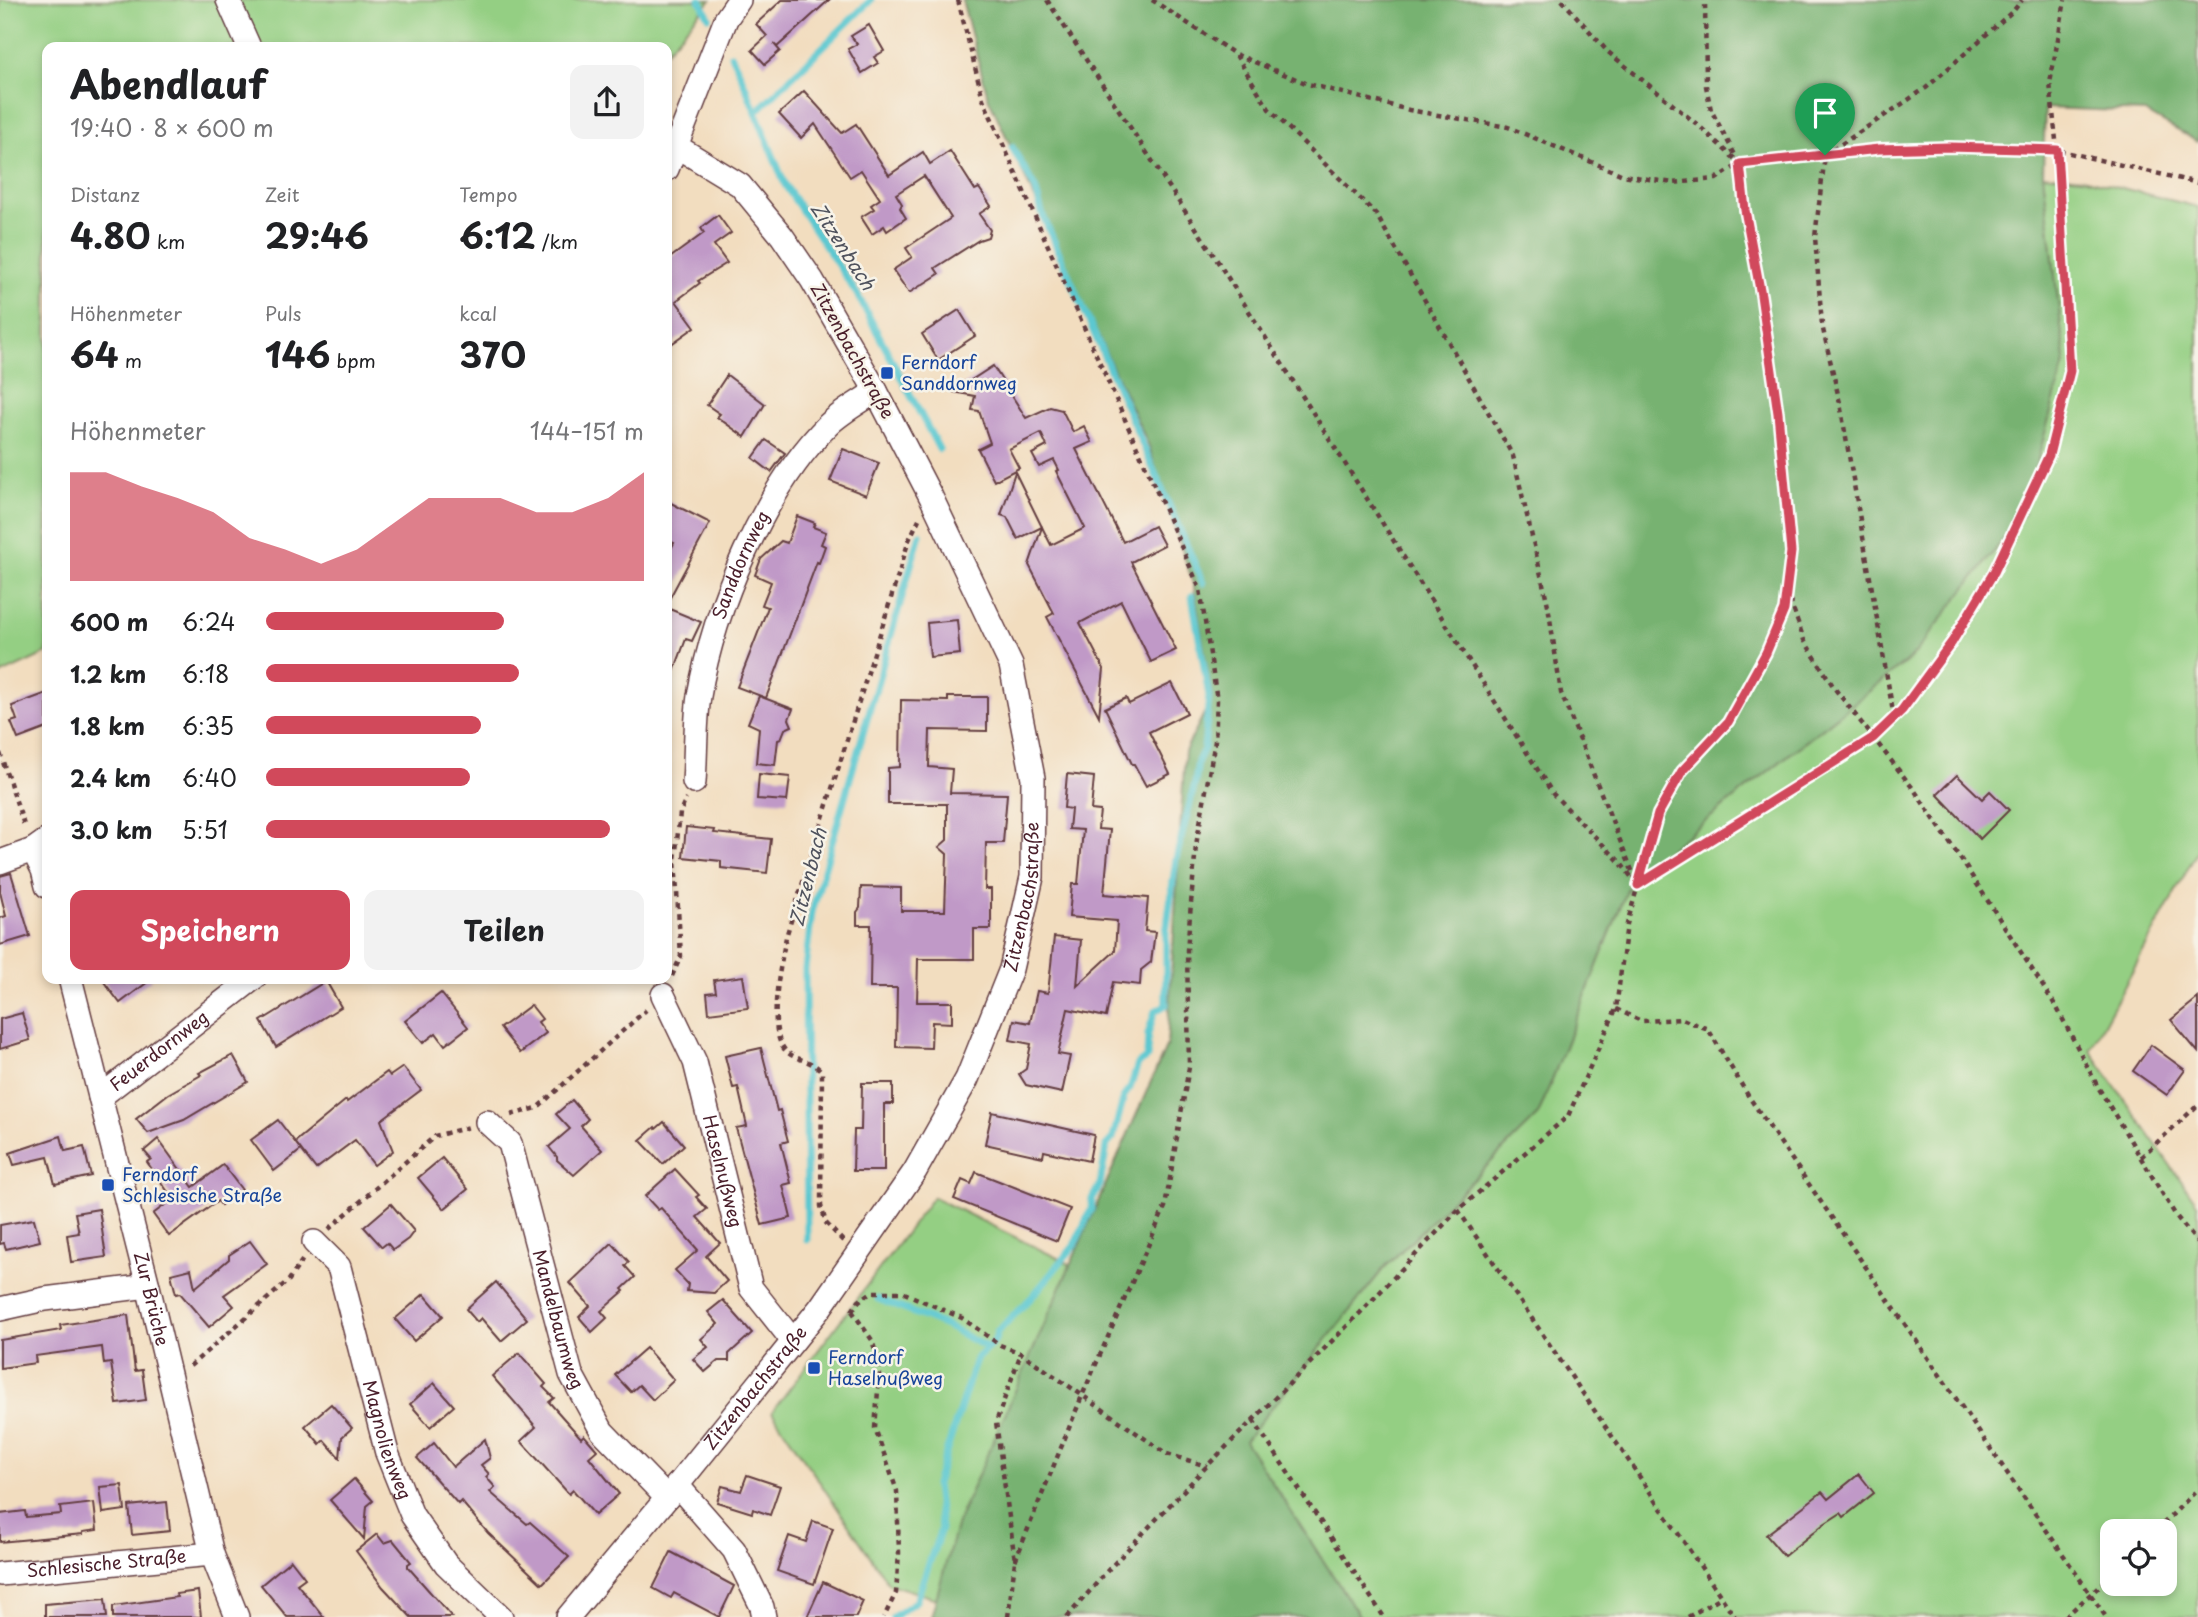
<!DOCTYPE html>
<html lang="de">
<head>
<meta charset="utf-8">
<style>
	:root { --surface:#fff; --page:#f2f2f2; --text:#202124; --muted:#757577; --accent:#d1495b }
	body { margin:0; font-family:"Playpen Sans",sans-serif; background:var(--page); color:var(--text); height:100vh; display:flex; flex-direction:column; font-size:26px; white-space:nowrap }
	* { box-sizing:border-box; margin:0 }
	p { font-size:23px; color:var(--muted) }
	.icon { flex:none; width:38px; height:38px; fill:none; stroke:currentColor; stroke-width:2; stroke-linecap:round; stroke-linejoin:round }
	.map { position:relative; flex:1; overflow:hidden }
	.drawer { position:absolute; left:42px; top:42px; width:630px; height:942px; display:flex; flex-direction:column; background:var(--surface); border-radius:14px; box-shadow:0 4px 10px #0003 }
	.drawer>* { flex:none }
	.tools { position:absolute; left:2100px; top:1519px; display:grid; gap:14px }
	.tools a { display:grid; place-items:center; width:77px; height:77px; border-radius:14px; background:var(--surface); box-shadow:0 4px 10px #0003; font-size:35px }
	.pin { position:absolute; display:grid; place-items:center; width:60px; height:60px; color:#fff; margin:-72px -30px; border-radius:50% 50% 50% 0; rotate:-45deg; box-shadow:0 0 7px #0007 }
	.pin .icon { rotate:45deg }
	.round { display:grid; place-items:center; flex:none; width:74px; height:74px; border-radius:14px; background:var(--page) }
	.summary { display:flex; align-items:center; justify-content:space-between; height:119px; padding:0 28px }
	h1 { font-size:38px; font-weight:700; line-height:52px }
	.metrics { display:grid; grid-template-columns:repeat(3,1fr); gap:10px; height:119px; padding:7px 28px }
	.metrics div { display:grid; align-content:center }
	.metrics b { font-size:35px; font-weight:700 }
	.metrics small { font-size:19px; font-weight:400 }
	.metrics p { font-size:19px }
	.chart { height:196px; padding:14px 28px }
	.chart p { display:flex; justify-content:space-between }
	.chart svg { width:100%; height:126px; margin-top:7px; fill:var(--accent); opacity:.7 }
	.button { display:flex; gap:14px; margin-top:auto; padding:14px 28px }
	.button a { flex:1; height:80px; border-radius:14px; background:var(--accent); color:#fff; font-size:28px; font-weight:700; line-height:80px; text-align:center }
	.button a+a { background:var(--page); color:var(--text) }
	ul { padding:0 28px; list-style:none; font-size:23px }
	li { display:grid; grid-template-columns:112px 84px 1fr; align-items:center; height:52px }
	li i { height:18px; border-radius:9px; background:var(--accent) }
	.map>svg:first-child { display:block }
	.green { fill:#94cf83; stroke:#6f7757; stroke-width:2; fill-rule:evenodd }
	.forest { fill:#77b271; stroke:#60684e; stroke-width:2 }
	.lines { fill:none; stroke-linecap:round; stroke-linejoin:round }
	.stream { stroke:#5bc8d0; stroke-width:7 }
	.building { fill:#c099c7 }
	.minor-casing { stroke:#633c41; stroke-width:26 }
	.path { stroke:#633c41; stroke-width:4.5; stroke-dasharray:5 5; stroke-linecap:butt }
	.minor { stroke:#fff; stroke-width:23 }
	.route-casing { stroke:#fff; stroke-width:14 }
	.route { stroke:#d1495b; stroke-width:9 }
	.transit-dot { fill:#1a4fb4; stroke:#f7f3e8; stroke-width:2.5 }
	.labels { text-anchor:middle; stroke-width:5; stroke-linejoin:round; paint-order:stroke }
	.street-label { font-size:18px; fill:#4a1f2b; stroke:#f7f3e8 }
	.transit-label { font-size:18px; fill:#164399; stroke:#f7f3e8; text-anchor:start }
	.water-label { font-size:19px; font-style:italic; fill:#4f525d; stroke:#f7f3e8 }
</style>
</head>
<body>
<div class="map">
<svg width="2198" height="1617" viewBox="0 0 2198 1617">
	<rect width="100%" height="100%" fill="#f7f3e8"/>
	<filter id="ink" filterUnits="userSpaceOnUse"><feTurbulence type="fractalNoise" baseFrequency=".0143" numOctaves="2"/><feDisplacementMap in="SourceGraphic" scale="14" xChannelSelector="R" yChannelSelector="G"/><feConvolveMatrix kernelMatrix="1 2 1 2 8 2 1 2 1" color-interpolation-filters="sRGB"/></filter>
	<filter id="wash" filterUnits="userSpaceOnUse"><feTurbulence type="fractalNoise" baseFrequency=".00686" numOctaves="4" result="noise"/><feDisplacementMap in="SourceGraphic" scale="28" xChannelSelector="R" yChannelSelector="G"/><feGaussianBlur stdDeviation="1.57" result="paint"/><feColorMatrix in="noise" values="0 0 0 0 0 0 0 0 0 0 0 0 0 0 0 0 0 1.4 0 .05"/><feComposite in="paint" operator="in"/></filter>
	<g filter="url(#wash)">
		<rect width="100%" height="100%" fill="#f2ddbf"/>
		<g class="green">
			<path d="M0 0H711L667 50V47H47V653L0 675Z"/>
			<path d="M2043 174 2082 178 2198 207V850L2090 1050 2198 1205V1617H1360L1244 1441 1384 1268 1538 1115 1631 880 1912 657 2065 360ZM2112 1531H2165V1584H2112Z"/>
			<path d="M933 1197 1070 1264 937 1599 889 1584 772 1412Z"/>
		</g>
		<path class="forest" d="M962 0H2198V142L2145 112 2045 108 2043 174 2065 360 2023 514 1912 657 1631 880 1538 1115 1384 1268 1245 1441 1360 1617H931L957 1523 1167 1045 1185 751 1212 698 1194 587 1148 444 988 97Z"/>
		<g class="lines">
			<g class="stream">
				<path d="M700 0 709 17"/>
				<path d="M731 55 740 73 785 185 857 294 939 449"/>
				<path d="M756 112 871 0"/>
				<path d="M1012 147 1035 188 1043 216 1203 583"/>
				<path d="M807 1240 805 969 812 912 920 534"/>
				<path d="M878 1299 944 1325 988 1348 976 1359 936 1484 941 1529 916 1601 893 1617"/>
				<path d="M988 1348 995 1340 997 1332 1032 1297 1074 1246 1091 1210 1092 1199 1100 1184 1107 1145 1113 1138 1124 1096 1130 1088 1138 1064 1147 1057 1148 1034 1155 1011 1166 1005V933L1176 859 1195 783 1198 761 1204 749 1209 696 1192 596"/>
			</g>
		</g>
		<g id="blocks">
			<g class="building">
				<path d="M782 0H829L777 47 774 44 780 51 765 64 752 50 767 36 756 24Z"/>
				<path d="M869 25 884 51 874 57 878 63 862 73 848 49 857 44 851 36Z"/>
				<path d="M804 91 842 133 856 124 889 175 923 152 930 164 950 151 975 190 979 188 991 206 979 214 990 230 988 237 979 240 935 268 939 274 909 293 893 270 912 257 906 248 951 218 924 176 896 194 902 204 900 208 906 218 887 231 884 226 872 234 861 217 874 209 871 205 880 199 861 170 850 177 815 124 801 138 779 114Z"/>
				<path d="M718 215 731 233 714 245 727 263 698 281 700 283 676 301 695 327 667 347V260L704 233 701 228Z"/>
				<path d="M959 310 975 336 938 360 922 334Z"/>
				<path d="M993 366 1026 418 1050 407 1062 410 1073 432 1084 426 1092 442 1076 449 1123 542 1154 526 1164 545 1131 562 1176 650 1151 662 1121 601 1080 623 1104 669 1099 716 1047 617 1054 613 1029 565 1042 527 1051 545 1085 528 1056 471 1059 470 1054 460 1039 467 1032 454 1047 446 1041 433 1009 449 1019 468 994 481 978 449 990 443 979 411 972 410 975 396 953 392Z"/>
				<path d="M727 375 765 404 745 437 717 417 720 414 707 405Z"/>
				<path d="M766 440 785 453 771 472 753 458Z"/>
				<path d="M843 449 879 463 866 495 830 481Z"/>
				<path d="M1015 472 1042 527 1018 539 1007 517 1001 515Z"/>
				<path d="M667 501 710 523 667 603V556L674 543 667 540Z"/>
				<path d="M797 516 815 523 813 527 826 532 821 544 825 546 819 563 817 562 766 698 737 687 768 607 762 605 771 582 755 575 761 559 781 541 787 543Z"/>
				<path d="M667 608 701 622 692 641 686 639 669 685H667Z"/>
				<path d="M957 620 960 654 930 657 927 623Z"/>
				<path d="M1172 683 1187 713 1149 732 1170 774 1146 786 1134 764H1132L1105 708 1126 698 1129 704Z"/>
				<path d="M47 693V728L18 739 11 722 17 720 12 706Z"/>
				<path d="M759 696 793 709 789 719 792 726 785 729 781 739 778 740 775 765 756 763 759 728 748 723Z"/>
				<path d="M948 697H987V731L930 730 929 767 952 769 950 793 1007 794 1003 843H986L985 889H991V929H974V959H918L917 1002H952V1023L932 1022 931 1048 896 1047 897 988H870L871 925H857V912L860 908 861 887 901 888V911H945L947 854 939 847 947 840V804H888V768L900 767 901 700 948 701Z"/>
				<path d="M759 774 790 777 787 801 757 799Z"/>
				<path d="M1067 774 1094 777 1091 810 1100 811 1098 829 1110 830 1104 894 1148 898 1145 931 1155 932 1151 962 1141 970 1140 985 1113 982 1106 1017 1068 1009 1058 1054 1070 1056 1062 1093 1026 1085 1019 1074 1026 1069 1031 1044 1010 1040 1014 1020 1030 1023 1037 991 1048 993 1054 937 1081 940 1077 986 1115 951 1117 921 1069 917 1072 884H1078L1083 830 1069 829 1071 809 1064 808Z"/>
				<path d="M1957 775 1982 799 1990 791 2009 810 1980 839 1937 794Z"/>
				<path d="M686 827 715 830 714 833 771 839 767 873 721 868V861L683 857Z"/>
				<path d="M11 873 30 936 0 945V918L6 916 0 892V876Z"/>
				<path d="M743 976 748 1008 709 1013 707 993 716 992 714 980Z"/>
				<path d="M101 978H153L120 1003Z"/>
				<path d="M326 981 341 1007 276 1047 261 1021Z"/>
				<path d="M441 993 468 1027 445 1045 436 1033 423 1043 405 1021Z"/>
				<path d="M2198 998V1052L2171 1020Z"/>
				<path d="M531 1005 542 1019 538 1022 546 1033 520 1053 500 1028Z"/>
				<path d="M22 1013 30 1040 0 1049V1019Z"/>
				<path d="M2151 1045 2185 1070 2167 1095 2133 1071Z"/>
				<path d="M761 1048 777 1111 780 1110 788 1141 781 1143 791 1183 783 1185 791 1218 762 1225 736 1128 747 1126 738 1087 733 1088 725 1056Z"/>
				<path d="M233 1055 248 1082 184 1120 148 1133 136 1119 168 1094 201 1075 199 1073Z"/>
				<path d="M403 1067 421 1090 381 1120 393 1151 374 1165 355 1140 316 1169 295 1142 346 1100 347 1102 387 1072 390 1076Z"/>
				<path d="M862 1083H893V1104H884V1171H853L854 1130H861Z"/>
				<path d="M572 1100 588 1119 581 1126 602 1150 574 1175 557 1160V1157L549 1147 570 1129 556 1114Z"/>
				<path d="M992 1112 1094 1135 1089 1161 1044 1151 1043 1157 985 1144Z"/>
				<path d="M278 1120 301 1150 274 1171 251 1140Z"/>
				<path d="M664 1122 684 1145 663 1164 640 1140 655 1127 656 1129Z"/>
				<path d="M61 1136 65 1151 84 1147 91 1176 55 1184 48 1157 14 1165 10 1153Z"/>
				<path d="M158 1139 193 1187 223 1165 242 1190 221 1205 218 1201 169 1236 153 1214 173 1199 147 1162 151 1159 144 1151Z"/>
				<path d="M442 1158 468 1189 444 1209 418 1178Z"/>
				<path d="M675 1169 699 1195 696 1197 707 1209 697 1217 720 1243 706 1256 727 1281 714 1293 687 1291 688 1284 675 1270 698 1250 661 1208 658 1210 645 1196Z"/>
				<path d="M976 1172 1070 1209 1057 1241 954 1199 962 1180 971 1184Z"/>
				<path d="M391 1204 414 1231 408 1239 393 1250 387 1243 382 1247 364 1227Z"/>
				<path d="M99 1209 106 1257 71 1262 67 1235 79 1233 75 1213Z"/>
				<path d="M34 1219 40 1241 6 1249 4 1243 0 1244V1225Z"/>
				<path d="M250 1241 267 1264 224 1295 234 1306 209 1327 180 1293 176 1294 171 1274 191 1269 195 1288 229 1259V1255Z"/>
				<path d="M612 1243 629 1262 625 1266 635 1277 622 1289 624 1291 601 1311 607 1318 592 1332 579 1317 590 1306 570 1283Z"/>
				<path d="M496 1282 527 1319 501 1341 481 1318 477 1322 466 1309Z"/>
				<path d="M424 1294 443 1316 414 1341 395 1319Z"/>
				<path d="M723 1300 752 1333 729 1354V1361H718L705 1372 693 1359 708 1347 701 1339 718 1324 708 1312Z"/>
				<path d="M128 1315 135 1371 142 1370 146 1400 117 1404 111 1363 104 1364 102 1347 35 1356 36 1363 0 1368V1340L61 1330 60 1325Z"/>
				<path d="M646 1348 674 1380 653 1400 639 1385 631 1392 615 1375Z"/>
				<path d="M519 1353 546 1384 543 1387 554 1398 549 1402 581 1438 584 1435 597 1450 589 1457 619 1494 595 1515 573 1490 569 1494 521 1441 536 1427 492 1376Z"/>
				<path d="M434 1383 454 1406 430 1427 410 1404Z"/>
				<path d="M331 1404 352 1428 342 1437 340 1458 324 1440 320 1444 305 1426Z"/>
				<path d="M485 1439 490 1458 481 1465 489 1474 486 1477 495 1487 490 1492 527 1524 530 1522 569 1557 542 1584 488 1533 461 1501 458 1504 417 1458 434 1443 453 1467Z"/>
				<path d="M1859 1474 1874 1493 1844 1517 1841 1513 1824 1524 1784 1556 1766 1535 1822 1492 1828 1499Z"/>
				<path d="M747 1475 780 1486 770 1515 753 1509 752 1513 717 1502 722 1486 741 1491Z"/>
				<path d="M354 1479 373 1501 367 1506 364 1539 330 1500Z"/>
				<path d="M122 1485 125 1510 103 1513 100 1487Z"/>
				<path d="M167 1502 170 1531 132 1535 129 1506Z"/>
				<path d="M94 1503 97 1530 83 1532V1534L0 1542V1514L25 1511 26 1517 61 1514 60 1507Z"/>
				<path d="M813 1521 833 1528 814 1584 777 1571 789 1536 806 1542Z"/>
				<path d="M377 1534 384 1543 393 1540 411 1562 408 1564V1567L452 1617H411L383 1587 356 1551Z"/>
				<path d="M671 1552 734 1586 719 1617 674 1593 671 1598 653 1588Z"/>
				<path d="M291 1560 305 1578 297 1584 324 1617H287L261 1585Z"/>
				<path d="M823 1582 863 1601 856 1617H807Z"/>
				<path d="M198 1591 201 1617H113V1606L177 1597 176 1594Z"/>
				<path d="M105 1599 107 1617H45V1604Z"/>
			</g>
		</g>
	</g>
	<g filter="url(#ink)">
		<use href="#blocks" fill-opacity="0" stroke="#633c41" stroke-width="2"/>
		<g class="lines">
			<g class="minor-casing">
				<g id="minor">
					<path d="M228 0 249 47"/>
					<path d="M667 169 726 19 739 0"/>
					<path id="s1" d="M694 782C696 754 695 724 699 696 714 608 764 489 828 425 841 412 860 402 876 391"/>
					<path d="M33 850 43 870 47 886"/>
					<path d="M0 862 33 850 47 840"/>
					<path id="s2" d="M70 978 148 1286 212 1554 237 1617"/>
					<path id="s3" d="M663 995 695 1062 751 1288 793 1341"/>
					<path id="s4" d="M100 1097 254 978"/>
					<path id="s5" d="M487 1122 510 1143 571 1374 602 1431 667 1498"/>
					<path id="s6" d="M314 1242 339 1267 387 1453 412 1515 446 1564 501 1617"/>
					<path d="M0 1309 45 1299 148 1286"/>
					<path d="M677 1485 734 1550 762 1607 764 1617"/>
					<path id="s7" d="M0 1574 212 1554"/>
					<path id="s8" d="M568 1617 667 1498 820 1308 915 1171 967 1079 1011 969 1032 877 1033 778 1011 665 931 497 876 391 812 280 782 236 740 185 676 146"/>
				</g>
			</g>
			<g class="path">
				<path d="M958 0 983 99 1200 589 1217 700 1215 741 1196 845 1187 950 1189 1067 1165 1207 1082 1396 1015 1561"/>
				<path d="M1047 0 1213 254 1553 794 1619 861 1637 884"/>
				<path d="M1152 0 1235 54 1308 84 1409 110 1508 127 1623 175 1673 183 1716 179 1740 164 1879 149 1949 147 2057 150 2198 183"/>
				<path d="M1562 0 1608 52 1698 125 1737 161"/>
				<path d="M1236 55 1269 109 1376 214 1513 456 1548 605 1561 693 1635 878"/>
				<path d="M1787 591 1804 640 1835 689 1915 791 1964 864 2057 1008 2098 1087 2176 1216 2198 1243"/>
				<path d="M1894 718 1840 403 1822 325 1815 237 1825 155 1926 88 2014 10 2022 0"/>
				<path d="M0 753 25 828"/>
				<path d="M667 861 675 860"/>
				<path d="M1639 885 1873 738 1902 710 1952 642 1994 572 2048 455 2070 371 2057 150 2050 83 2065 0"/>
				<path d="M672 976 681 956 675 860 680 813 686 799"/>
				<path d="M1616 1009 1641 1021 1682 1019 1708 1029 1749 1097 2106 1617"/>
				<path d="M511 1115 537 1108 646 1010"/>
				<path d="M2141 1157 2198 1105"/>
				<path d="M1458 1210 1735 1617"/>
				<path d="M329 1229 435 1136 469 1127"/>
				<path d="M843 1241 826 1223 821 1206 822 1072C814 1060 795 1061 785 1050 766 1028 781 964 786 937L909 540 919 519"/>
				<path d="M852 1311 859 1301 872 1292H902L962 1318 1000 1345 1021 1353 1167 1454 1207 1466"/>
				<path d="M852 1311 872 1340 880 1366 875 1428 897 1491 899 1553 896 1593 884 1617"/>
				<path d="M190 1366 289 1280 303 1259"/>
				<path d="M1253 1420 1384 1617"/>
				<path d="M2156 1531 2198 1489"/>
				<path d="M1008 1617 1015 1561 996 1422 1021 1353"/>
				<path d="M1067 1617 1109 1569 1207 1466 1360 1313 1458 1210 1568 1116 1616 1009 1627 924 1658 814 1682 771 1728 722 1766 653 1784 610 1791 552 1778 413 1761 294 1745 210 1740 164 1711 110 1706 86 1705 0"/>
				<path d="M1688 1617 1721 1597"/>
				<path d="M2065 1617 2112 1575"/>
			</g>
			<use href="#minor" class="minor"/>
		</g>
	</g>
	<g class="lines" filter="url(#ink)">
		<g class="route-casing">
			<path id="route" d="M1949 147 2057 150 2070 371 2049 455 1994 572 1952 642 1902 710 1873 738 1638 885 1658 814 1682 771 1728 722 1766 653 1784 610 1791 552 1778 413 1761 295 1745 210 1740 164 1879 149Z"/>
		</g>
		<use href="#route" class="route"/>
	</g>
	<g class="transit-dot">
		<rect x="880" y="366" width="14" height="14" rx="3.5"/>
		<rect x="101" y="1178" width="14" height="14" rx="3.5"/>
		<rect x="807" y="1361" width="14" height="14" rx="3.5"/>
	</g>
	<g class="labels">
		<g class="street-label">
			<text transform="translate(852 351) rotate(61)" y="6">Zitzenbachstraße</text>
			<text dy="6" stroke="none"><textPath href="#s1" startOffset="224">Sanddornweg</textPath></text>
			<text dy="6" stroke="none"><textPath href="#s8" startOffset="863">Zitzenbachstraße</textPath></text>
			<text dy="6" stroke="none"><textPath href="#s4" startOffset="75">Feuerdornweg</textPath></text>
			<text dy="6" stroke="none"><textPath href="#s3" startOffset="187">Haselnußweg</textPath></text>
			<text dy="6" stroke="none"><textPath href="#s2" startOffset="331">Zur Brüche</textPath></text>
			<text dy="6" stroke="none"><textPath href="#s5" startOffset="214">Mandelbaumweg</textPath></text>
			<text dy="6" stroke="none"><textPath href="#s8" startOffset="296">Zitzenbachstraße</textPath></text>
			<text dy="6" stroke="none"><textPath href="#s6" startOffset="215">Magnolienweg</textPath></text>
			<text dy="6" stroke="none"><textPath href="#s7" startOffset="107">Schlesische Straße</textPath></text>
		</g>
		<g class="transit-label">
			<text x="901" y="369">Ferndorf<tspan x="901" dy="21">Sanddornweg</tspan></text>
			<text x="122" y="1181">Ferndorf<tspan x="122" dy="21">Schlesische Straße</tspan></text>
			<text x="828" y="1364">Ferndorf<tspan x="828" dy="21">Haselnußweg</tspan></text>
		</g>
		<g class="water-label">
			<text transform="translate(843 246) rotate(57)" y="7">Zitzenbach</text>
			<text transform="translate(808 877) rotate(-76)" y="7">Zitzenbach</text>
		</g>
	</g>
</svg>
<div class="tools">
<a><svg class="icon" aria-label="locate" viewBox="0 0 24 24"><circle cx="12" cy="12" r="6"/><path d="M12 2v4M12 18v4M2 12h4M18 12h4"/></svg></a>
</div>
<div class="pin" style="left:1825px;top:155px;background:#1e9e55"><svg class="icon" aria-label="arrive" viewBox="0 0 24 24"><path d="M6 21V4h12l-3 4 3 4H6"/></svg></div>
<section class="drawer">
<div class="summary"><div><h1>Abendlauf</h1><p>19:40 · 8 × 600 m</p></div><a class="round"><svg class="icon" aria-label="share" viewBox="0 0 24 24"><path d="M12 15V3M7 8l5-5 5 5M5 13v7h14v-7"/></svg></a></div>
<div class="metrics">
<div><p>Distanz</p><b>4.80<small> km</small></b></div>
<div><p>Zeit</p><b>29:46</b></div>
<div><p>Tempo</p><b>6:12<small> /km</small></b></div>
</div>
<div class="metrics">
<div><p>Höhenmeter</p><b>64<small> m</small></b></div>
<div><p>Puls</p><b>146<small> bpm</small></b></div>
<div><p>kcal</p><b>370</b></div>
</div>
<div class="chart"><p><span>Höhenmeter</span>144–151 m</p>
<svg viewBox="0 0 160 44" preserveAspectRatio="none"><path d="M0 44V6L10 6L20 11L30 15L40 20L50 29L60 33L70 38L80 33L90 24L100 15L110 15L120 15L130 20L140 20L150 15L160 6V44z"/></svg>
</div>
<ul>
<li><b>600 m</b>6:24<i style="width:63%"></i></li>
<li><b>1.2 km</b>6:18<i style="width:67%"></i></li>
<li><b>1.8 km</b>6:35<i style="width:57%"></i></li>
<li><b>2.4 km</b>6:40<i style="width:54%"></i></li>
<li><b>3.0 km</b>5:51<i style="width:91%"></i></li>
</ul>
<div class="button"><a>Speichern</a><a>Teilen</a></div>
</section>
</div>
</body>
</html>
